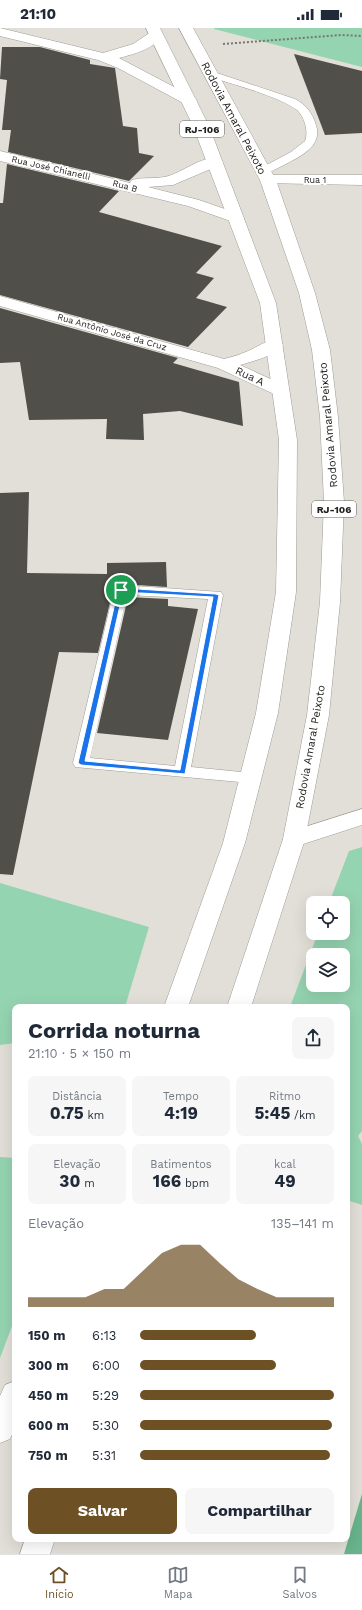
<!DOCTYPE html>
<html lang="pt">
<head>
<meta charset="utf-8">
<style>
	:root { --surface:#fff; --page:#f6f6f7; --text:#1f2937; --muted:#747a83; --line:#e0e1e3; --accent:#6e5025 }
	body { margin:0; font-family:"Work Sans",sans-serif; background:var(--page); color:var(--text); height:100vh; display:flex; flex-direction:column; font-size:15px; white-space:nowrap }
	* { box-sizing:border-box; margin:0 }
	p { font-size:13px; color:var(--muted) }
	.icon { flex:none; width:22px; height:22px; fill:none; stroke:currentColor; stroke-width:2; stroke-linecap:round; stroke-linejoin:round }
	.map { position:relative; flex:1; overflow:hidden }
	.sheet { position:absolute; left:12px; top:976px; width:338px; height:538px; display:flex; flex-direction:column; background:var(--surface); border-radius:8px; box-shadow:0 4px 16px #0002 }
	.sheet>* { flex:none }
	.fabs { position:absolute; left:306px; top:868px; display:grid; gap:8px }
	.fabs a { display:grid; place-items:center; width:44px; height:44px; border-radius:8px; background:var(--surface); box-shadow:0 4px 16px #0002; font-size:20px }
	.pin { position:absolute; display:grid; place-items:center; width:34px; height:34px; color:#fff; margin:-17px; border:2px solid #fff; border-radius:50%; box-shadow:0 1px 4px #0007 }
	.round { display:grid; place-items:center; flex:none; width:42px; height:42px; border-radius:8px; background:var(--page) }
	.headline { display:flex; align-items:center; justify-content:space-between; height:68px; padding:0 16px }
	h1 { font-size:22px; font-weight:700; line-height:30px }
	.stats { display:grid; grid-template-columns:repeat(3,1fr); gap:6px; height:68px; padding:4px 16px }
	.stats div { display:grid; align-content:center; border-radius:8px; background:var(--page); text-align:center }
	.stats b { font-size:17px; font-weight:700 }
	.stats small { font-size:11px; font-weight:400 }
	.stats p { font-size:11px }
	.chart { height:112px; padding:8px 16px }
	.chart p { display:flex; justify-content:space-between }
	.chart svg { width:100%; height:72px; margin-top:4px; fill:var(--accent); opacity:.7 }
	.button { display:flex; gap:8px; margin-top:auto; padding:8px 16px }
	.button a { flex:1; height:46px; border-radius:8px; background:var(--accent); color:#fff; font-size:16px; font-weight:700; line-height:46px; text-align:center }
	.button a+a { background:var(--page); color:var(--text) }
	ul { padding:0 16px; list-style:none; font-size:13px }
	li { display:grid; grid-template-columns:64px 48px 1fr; align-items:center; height:30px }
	li i { height:10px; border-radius:5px; background:var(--accent) }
	.status { display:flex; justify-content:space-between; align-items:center; height:28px; padding:0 20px; background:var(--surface); direction:ltr }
	.status svg { height:11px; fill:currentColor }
	.tabs { display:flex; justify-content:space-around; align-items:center; height:56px; border-top:1px solid var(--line); background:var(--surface); font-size:11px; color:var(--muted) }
	.tabs a { display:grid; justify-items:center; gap:2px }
	.tabs .current { color:var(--accent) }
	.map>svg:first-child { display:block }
	.green { fill:#95d4b1; fill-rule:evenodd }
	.forest { fill:#68b48c }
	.building { fill:#504f49 }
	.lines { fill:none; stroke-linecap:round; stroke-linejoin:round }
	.lane-casing { stroke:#9e9c95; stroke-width:1 }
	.street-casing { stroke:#9e9c95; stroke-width:1 }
	.highway-casing { stroke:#9e9c95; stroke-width:1 }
	.path { stroke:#787672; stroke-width:2; stroke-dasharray:2 2; stroke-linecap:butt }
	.lane { fill:#fff; fill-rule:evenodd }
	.street { fill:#fff; fill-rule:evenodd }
	.highway { fill:#fff; fill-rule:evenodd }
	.route { fill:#1a73e8; stroke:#fff; fill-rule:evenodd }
	.labels { text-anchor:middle; stroke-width:4; stroke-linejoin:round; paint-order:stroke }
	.far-street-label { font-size:9px; fill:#1e1e1b; stroke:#fff }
	.shield { fill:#fff; stroke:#62625f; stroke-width:1 }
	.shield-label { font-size:10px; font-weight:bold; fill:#1e1e1b }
	.street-label { font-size:11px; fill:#1e1e1b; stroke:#fff }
</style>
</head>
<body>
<div class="status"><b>21:10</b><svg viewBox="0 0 49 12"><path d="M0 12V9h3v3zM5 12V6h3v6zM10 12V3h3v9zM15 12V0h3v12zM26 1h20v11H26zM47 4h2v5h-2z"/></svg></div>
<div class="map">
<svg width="362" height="1526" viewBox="0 0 362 1526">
	<rect width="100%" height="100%" fill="#e2dfd8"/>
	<g class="green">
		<path d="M214 0H362V39L214 1Z"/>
		<path d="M362 819V1103L358 1108 362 1116V1177L347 1172V979H290L318 905H343V875H329L349 823ZM313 927H343V957H313Z"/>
		<path d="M0 855 149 899 125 979H15V1015L0 1017Z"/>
		<path d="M0 1129 15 1130V1290L0 1330Z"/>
	</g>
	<path class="forest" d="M362 1466V1526H344Z"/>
	<g class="building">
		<path d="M2 19H40L90 32V36L115 40 123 98 137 100 139 125 154 128 129 153 8 124 11 102H2L7 52 0 51Z"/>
		<path d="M294 26 362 43V105L325 107Z"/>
		<path d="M7 136 119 163 99 184 222 218 196 245 214 250 196 270 227 279 188 319 0 267V175H3Z"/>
		<path d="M0 280 178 330 173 335 239 354 243 398 180 383 143 386 144 412 106 411 107 391 29 392 20 334 0 335Z"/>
		<path d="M29 464 27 545 107 546V535L166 534 167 559 121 556 115 558 113 562 98 625 59 624 13 847 0 846V465Z"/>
		<path d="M128 569 168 571V578L198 581 168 712 97 705Z"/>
	</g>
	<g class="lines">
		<g class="lane-casing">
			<g id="lane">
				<path d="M211 43 295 71C306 77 312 84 316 97 323 119 299 129 282 138 275 141 267 147 259 145L257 143 259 141 291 124 305 113C309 103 304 88 297 82 281 69 229 55 207 48L206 46Z"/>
				<path d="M121 557 221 564 223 567 191 739 251 745 257 746 259 750 257 754 251 755 75 739 73 735 114 562 116 559ZM127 567 208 571 175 738 90 730Z"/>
			</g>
		</g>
		<g class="street-casing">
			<g id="street">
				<path d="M0 0 103 25 133 16 151 4H161L163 7C154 21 134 26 119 30L195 70 197 73 195 76H185L118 40 98 32 0 8Z"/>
				<path d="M0 123 130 155 132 152C143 149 154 151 164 149 182 146 202 126 220 131L223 134 220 137 173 157 148 159 199 172 242 187 244 190 242 193 236 195 188 178 0 133Z"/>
				<path d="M268 147H362V157L262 155 260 152 262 149Z"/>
				<path d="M0 268 224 331C230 329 237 328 243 325 256 321 266 310 280 313L283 317C275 328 253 333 240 337L286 358 289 362 286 366 280 367 274 366 218 340 0 278Z"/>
				<path d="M362 781V797L294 819 286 817 283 811 286 805Z"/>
			</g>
		</g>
		<g class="highway-casing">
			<g id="highway">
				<path d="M146 0H160L209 98 276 275 297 412 296 564 278 685 245 815 188 979H164L223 815 256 685 276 564 279 412 260 275 193 98Z"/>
				<path d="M179 0H193L276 152 315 265 330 322 338 389 344 474 340 574 329 687 305 811 251 979H227L283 811 307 687 320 574 324 474 320 389 312 322 299 265 260 152Z"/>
				<path d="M15 1353V1400L10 1411 0 1415V1368L5 1357Z"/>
				<path d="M25 1511H55L50 1526H20Z"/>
			</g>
		</g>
		<path class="path" d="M223 16 341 7 362 8"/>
		<use href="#lane" class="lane"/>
		<use href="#street" class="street"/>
		<use href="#highway" class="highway"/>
	</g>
	<path class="route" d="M121 560 216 566 219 567 185 746 81 737 78 735 118 562ZM123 564 213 569 180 742 85 733Z"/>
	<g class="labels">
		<g class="far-street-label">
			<text transform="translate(51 140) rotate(13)" y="3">Rua José Chianelli</text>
			<text x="315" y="155">Rua 1</text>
			<text transform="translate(125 158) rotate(15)" y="3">Rua B</text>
			<text transform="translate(112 304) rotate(16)" y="3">Rua Antônio José da Cruz</text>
		</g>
		<g class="shield">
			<rect x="180" y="93" width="44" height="16" rx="3"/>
			<rect x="312" y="473" width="44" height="16" rx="3"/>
		</g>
		<g class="shield-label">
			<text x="202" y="105">RJ-106</text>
			<text x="334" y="485">RJ-106</text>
		</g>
		<g class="street-label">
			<text transform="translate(234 90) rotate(62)" y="4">Rodovia Amaral Peixoto</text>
			<text transform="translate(250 348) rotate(25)" y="4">Rua A</text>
			<text transform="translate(328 397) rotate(-95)" y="4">Rodovia Amaral Peixoto</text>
			<text transform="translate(310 719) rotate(-80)" y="4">Rodovia Amaral Peixoto</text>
		</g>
	</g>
</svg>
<div class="fabs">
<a><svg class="icon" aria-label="locate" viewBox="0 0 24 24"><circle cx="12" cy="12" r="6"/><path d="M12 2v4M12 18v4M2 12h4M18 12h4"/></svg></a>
<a><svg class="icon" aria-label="layers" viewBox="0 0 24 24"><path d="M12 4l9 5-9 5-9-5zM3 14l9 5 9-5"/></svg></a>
</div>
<div class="pin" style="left:121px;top:562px;background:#1e9e55"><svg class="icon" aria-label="arrive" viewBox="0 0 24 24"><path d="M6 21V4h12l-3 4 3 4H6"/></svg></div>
<section class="sheet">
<div class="headline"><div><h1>Corrida noturna</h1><p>21:10 · 5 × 150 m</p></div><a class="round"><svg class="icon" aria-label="share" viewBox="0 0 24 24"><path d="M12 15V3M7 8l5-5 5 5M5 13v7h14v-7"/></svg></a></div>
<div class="stats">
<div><p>Distância</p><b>0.75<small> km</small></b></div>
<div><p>Tempo</p><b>4:19</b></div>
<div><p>Ritmo</p><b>5:45<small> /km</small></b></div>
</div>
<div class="stats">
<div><p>Elevação</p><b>30<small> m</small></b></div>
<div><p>Batimentos</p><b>166<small> bpm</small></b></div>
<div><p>kcal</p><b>49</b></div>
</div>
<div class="chart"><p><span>Elevação</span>135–141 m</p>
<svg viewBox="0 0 160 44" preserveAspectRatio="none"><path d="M0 44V38L10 38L20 38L30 38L40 33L50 33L60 22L70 11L80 6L90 6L100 17L110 27L120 33L130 38L140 38L150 38L160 38V44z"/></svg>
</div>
<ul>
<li><b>150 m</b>6:13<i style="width:60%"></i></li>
<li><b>300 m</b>6:00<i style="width:70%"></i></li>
<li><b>450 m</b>5:29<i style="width:100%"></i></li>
<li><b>600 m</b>5:30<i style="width:99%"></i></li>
<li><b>750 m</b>5:31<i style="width:98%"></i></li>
</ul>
<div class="button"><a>Salvar</a><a>Compartilhar</a></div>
</section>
</div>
<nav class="tabs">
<a class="current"><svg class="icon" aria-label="home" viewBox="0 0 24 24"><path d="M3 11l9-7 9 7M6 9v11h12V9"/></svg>Início</a>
<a><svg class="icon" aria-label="map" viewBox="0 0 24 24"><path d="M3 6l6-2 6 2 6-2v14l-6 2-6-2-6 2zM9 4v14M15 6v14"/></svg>Mapa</a>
<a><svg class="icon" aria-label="saved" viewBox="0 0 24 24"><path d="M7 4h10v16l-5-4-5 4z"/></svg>Salvos</a>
</nav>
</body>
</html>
